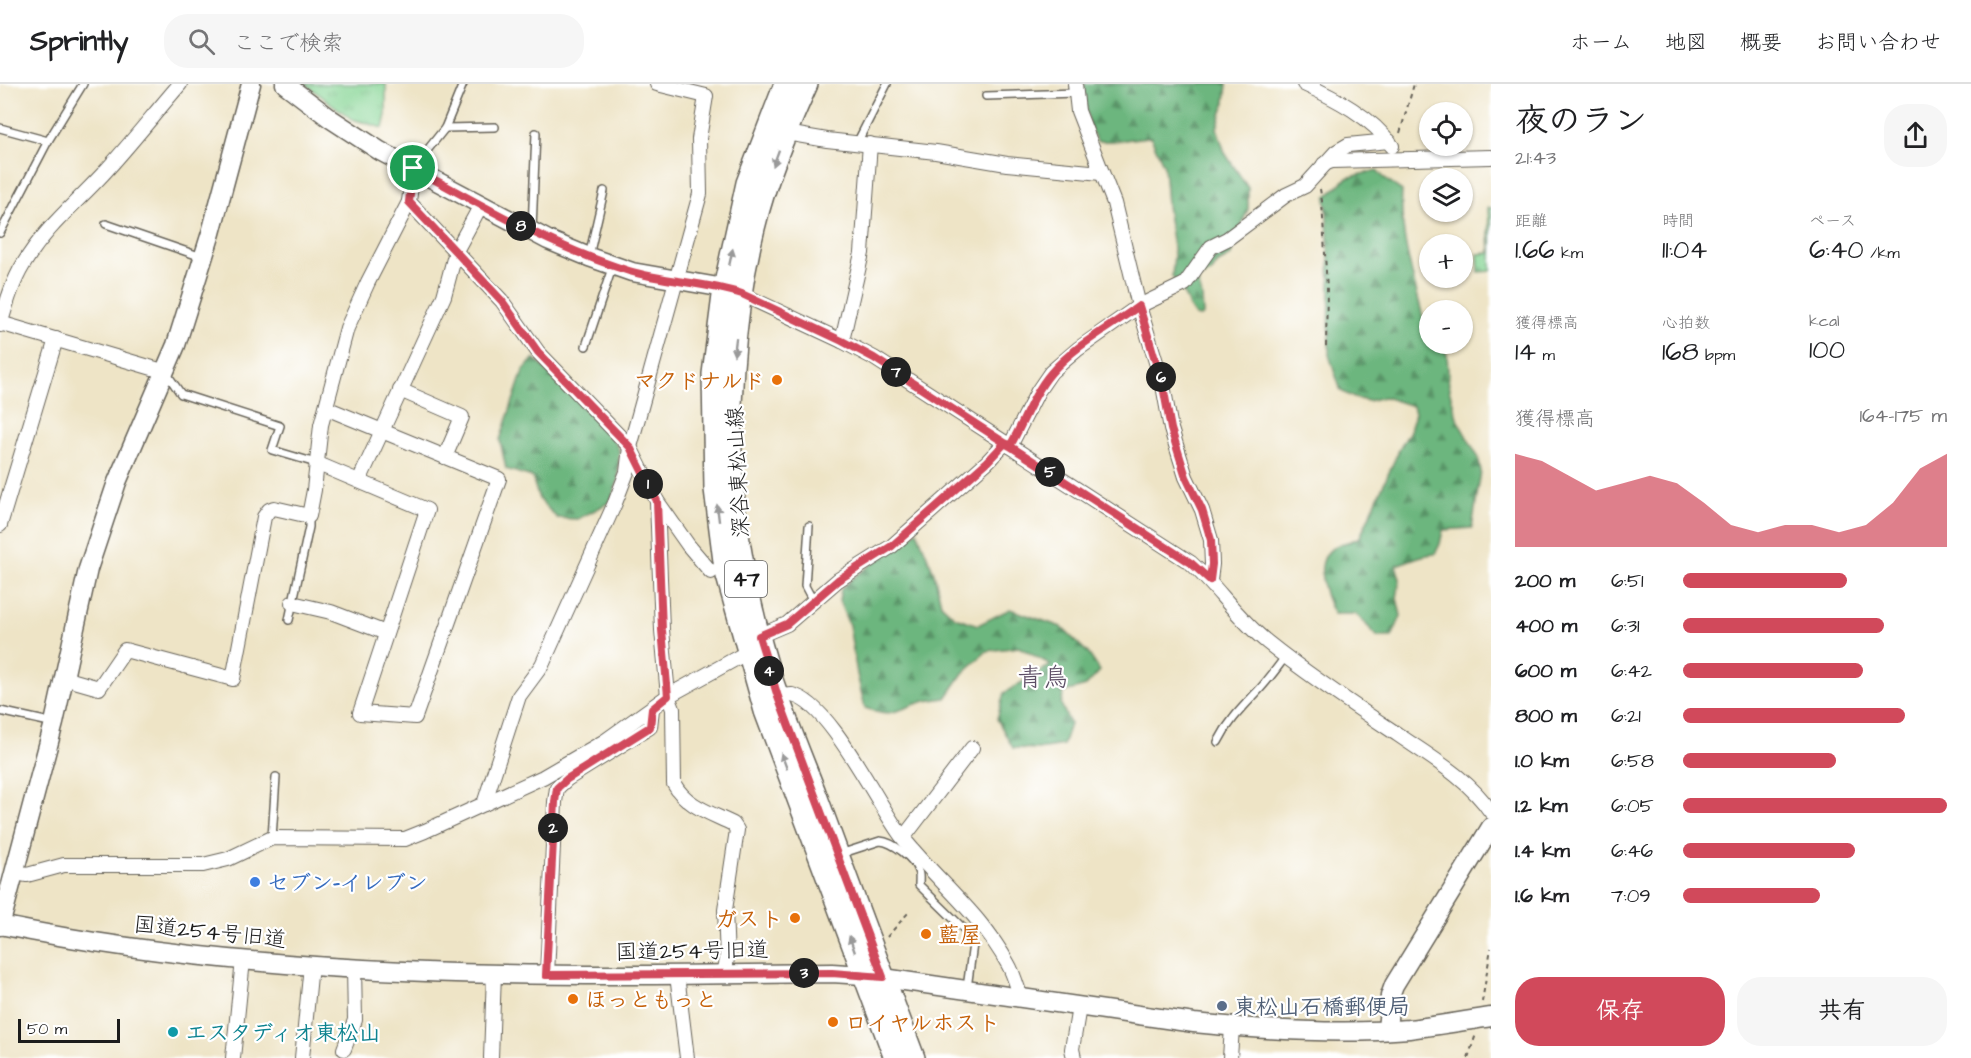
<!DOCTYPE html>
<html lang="ja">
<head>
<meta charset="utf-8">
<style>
	:root { --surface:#fff; --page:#f6f6f6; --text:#202124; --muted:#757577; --line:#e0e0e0; --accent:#d1495b }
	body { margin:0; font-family:"Architects Daughter","Klee One",sans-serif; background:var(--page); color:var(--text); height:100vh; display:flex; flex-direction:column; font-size:22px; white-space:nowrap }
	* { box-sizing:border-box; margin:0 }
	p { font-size:20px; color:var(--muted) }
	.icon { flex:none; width:33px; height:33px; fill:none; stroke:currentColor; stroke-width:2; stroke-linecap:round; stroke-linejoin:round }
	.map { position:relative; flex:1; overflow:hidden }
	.drawer { display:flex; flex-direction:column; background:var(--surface); width:480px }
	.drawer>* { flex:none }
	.fabs { position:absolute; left:1419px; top:18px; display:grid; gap:12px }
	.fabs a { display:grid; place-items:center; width:54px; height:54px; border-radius:50%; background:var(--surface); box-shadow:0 2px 4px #0004; font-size:30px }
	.scale { position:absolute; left:18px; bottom:15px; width:102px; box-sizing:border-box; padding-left:6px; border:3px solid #1c1c1c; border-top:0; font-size:16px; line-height:21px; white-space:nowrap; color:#1c1c1c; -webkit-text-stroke:4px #fff; paint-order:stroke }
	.pin { position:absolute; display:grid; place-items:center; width:51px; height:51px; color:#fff; margin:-26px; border:3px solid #fff; border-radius:50%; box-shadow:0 2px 6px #0007 }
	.km { position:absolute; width:30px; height:30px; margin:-15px; border-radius:50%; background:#222; color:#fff; font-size:16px; line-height:30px; text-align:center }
	.round { display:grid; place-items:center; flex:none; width:63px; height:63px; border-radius:24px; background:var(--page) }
	.summary { display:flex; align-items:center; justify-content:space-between; height:102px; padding:0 24px }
	h1 { font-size:33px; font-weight:600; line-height:45px }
	.stats { display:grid; grid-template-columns:repeat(3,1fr); gap:9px; height:102px; padding:6px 24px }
	.stats div { display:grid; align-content:center }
	.stats b { font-size:26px; font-weight:600 }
	.stats small { font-size:16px; font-weight:400 }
	.stats p { font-size:16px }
	.chart { height:168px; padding:12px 24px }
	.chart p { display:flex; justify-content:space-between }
	.chart svg { width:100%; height:108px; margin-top:6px; fill:var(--accent); opacity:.7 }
	.cta { display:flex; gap:12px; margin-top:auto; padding:12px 24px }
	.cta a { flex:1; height:69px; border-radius:24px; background:var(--accent); color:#fff; font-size:24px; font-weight:600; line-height:69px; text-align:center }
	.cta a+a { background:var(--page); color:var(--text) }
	ul { padding:0 24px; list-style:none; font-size:20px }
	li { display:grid; grid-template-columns:96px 72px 1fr; align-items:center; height:45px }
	li i { height:15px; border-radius:8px; background:var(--accent) }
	header { display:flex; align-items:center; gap:36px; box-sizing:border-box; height:84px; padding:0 30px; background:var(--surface); border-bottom:2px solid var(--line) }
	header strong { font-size:28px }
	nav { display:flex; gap:33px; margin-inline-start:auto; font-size:21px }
	.search { width:420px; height:54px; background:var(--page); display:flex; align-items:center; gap:15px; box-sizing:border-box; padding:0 21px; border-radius:24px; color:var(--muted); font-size:22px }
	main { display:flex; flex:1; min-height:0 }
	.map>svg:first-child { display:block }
	.grass { fill:url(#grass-tufts); stroke:#517858; stroke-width:1.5 }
	.forest { fill:url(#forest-firs); stroke:#44694d; stroke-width:1.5 }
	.cemetery { fill:url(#cemetery-stones); stroke:#517858; stroke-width:1.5 }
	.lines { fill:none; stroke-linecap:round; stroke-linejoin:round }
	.lane-casing { stroke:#666258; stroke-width:10 }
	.street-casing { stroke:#666258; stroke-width:16 }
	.secondary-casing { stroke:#666258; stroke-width:21 }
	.primary-casing { stroke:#666258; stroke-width:24 }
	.path { stroke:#666258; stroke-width:2; stroke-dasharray:4.5 4.5; stroke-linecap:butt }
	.lane { stroke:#fff; stroke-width:7 }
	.street { stroke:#fff; stroke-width:14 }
	.secondary { stroke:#fff; stroke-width:18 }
	.primary { stroke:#fff; stroke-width:21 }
	.oneway { fill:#999 }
	.route-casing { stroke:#fff; stroke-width:12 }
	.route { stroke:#d1495b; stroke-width:8 }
	.food-dot { fill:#e8710a; stroke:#fff; stroke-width:2 }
	.shop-dot { fill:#3f7fe0; stroke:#fff; stroke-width:2 }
	.service-dot { fill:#5c6f8a; stroke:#fff; stroke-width:2 }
	.culture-dot { fill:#0f9aa8; stroke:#fff; stroke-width:2 }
	.labels { text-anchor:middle; stroke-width:4.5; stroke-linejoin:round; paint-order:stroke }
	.shield { fill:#fff; stroke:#606060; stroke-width:1.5 }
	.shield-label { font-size:21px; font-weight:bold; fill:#1c1c1c }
	.food-label { font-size:22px; font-weight:bold; fill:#c56008; stroke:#fff; text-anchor:start }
	.street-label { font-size:22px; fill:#1c1c1c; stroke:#fff }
	.shop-label { font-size:22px; font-weight:bold; fill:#366cbe; stroke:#fff; text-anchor:start }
	.service-label { font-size:22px; font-weight:bold; fill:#4e5e75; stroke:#fff; text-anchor:start }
	.culture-label { font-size:22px; font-weight:bold; fill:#0d838f; stroke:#fff; text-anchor:start }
	.quarter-label { font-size:26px; fill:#5d4e66; stroke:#fff }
</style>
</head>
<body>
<header>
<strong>Sprintly</strong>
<div class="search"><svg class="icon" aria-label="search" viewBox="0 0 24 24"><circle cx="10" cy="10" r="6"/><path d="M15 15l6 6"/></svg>ここで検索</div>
<nav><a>ホーム</a><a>地図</a><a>概要</a><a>お問い合わせ</a></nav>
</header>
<main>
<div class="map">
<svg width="1491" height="974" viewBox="0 0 1491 974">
	<defs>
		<pattern id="grass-tufts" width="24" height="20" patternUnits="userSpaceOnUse" patternTransform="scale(1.5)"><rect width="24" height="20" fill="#86d594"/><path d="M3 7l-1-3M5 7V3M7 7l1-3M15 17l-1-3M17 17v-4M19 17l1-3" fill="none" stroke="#73b67f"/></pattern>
		<pattern id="forest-firs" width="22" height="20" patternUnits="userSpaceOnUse" patternTransform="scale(1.5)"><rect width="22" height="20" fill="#6cb67e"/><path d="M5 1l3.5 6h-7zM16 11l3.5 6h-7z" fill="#589366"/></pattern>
		<pattern id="cemetery-stones" width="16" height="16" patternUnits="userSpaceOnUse" patternTransform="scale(1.5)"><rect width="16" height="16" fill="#86d594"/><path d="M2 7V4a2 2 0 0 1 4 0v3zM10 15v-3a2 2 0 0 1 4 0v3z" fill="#73b67f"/></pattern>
	</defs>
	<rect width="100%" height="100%" fill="#fff"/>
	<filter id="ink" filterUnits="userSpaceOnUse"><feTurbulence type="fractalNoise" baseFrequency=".0167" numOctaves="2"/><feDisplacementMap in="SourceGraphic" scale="12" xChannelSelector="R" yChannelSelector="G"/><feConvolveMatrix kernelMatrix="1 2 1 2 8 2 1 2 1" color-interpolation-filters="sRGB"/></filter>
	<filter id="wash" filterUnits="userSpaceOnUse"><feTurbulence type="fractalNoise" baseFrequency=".008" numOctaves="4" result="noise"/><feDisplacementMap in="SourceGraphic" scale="24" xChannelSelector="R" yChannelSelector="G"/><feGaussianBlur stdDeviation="1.35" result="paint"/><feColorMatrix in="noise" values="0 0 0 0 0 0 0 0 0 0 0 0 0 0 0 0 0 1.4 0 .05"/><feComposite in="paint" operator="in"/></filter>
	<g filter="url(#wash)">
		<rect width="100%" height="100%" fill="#eee4c6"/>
		<path class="grass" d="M305 0H386V31L383 44 352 35Z"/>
		<g class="forest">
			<path d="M1084 0H1227L1225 18 1217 44 1225 69 1248 104V125L1233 161 1231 172 1218 179 1211 189 1197 195 1202 212 1203 231 1200 233 1195 232 1189 223 1184 210 1172 192 1174 171 1167 121 1164 82 1151 53C1131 54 1117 59 1097 57 1086 41 1086 19 1084 0Z"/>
			<path d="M1377 86 1386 96 1402 107C1399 153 1415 198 1425 242L1429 248 1430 260H1439L1447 270 1449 305 1458 337 1478 373 1481 387 1472 444 1443 446 1440 460 1435 470C1421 470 1410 477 1396 481L1400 495 1397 514 1401 532 1392 553H1378L1356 530H1334C1323 511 1311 473 1338 461 1346 458 1352 458 1360 453L1399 366 1410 347 1415 329 1413 322 1384 313 1368 317 1354 314 1341 307 1329 271 1330 197 1326 113 1347 94Z"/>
			<path d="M534 274 611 351 619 366 618 397 610 418 578 435 557 434 539 415 532 393 506 385 500 356 523 287Z"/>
			<path d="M917 447 934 489 941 520 955 533 978 541 1010 525 1061 543 1088 569 1100 587 1086 602 1064 608 1061 620 1070 640 1063 661 1038 665 1013 664 997 635 1004 609 1051 581 1019 563 987 567 963 589 946 614C938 615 929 616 922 618 895 626 895 634 865 624L857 590 849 541 839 517 841 505 853 494Z"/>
		</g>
		<path class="cemetery" d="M1488 123 1491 124V187L1479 188 1478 170 1490 169Z"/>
	</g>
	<g filter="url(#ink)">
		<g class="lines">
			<g class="lane-casing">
				<g id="lane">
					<path d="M986 12 1075 9"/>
					<path d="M0 44 48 57"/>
					<path d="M445 44 495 43"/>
					<path d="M857 59 887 0"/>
					<path d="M413 84 445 44 463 0"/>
					<path d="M106 140 202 173"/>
					<path d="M532 145 536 49"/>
					<path d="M0 149 48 57 83 0"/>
					<path d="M589 172 604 107"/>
					<path d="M586 262 612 184"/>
					<path d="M167 290 181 310 280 342 272 366 316 379"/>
					<path d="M809 442 805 502 813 517"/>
					<path d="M289 536 309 443V432"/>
					<path d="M0 627 54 639"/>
					<path d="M1218 658C1228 638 1241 625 1256 609 1267 598 1276 585 1286 572"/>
					<path d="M272 754 276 693"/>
					<path d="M840 770 880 757C893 758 914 774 918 787 920 791 919 797 919 801L971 852 973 860 967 904"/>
				</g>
			</g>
			<g class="street-casing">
				<g id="street">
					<path d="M1075 0 1078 27 1114 119 1139 222 1163 301 1171 345 1186 393 1202 426 1211 456 1212 480 1210 496"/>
					<path d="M1304 0C1335 14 1372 33 1392 62"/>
					<path d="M786 49 827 56 936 68 1007 80 1101 89"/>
					<path d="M1324 80 1332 77 1491 73"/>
					<path d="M413 84 409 118 502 217 538 268 630 363 657 417 662 546 668 612 673 625 674 700C686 722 711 729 733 740L737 746 725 826 727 875 724 891"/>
					<path d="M735 207 842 257 874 274 1191 479C1218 504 1238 535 1267 558 1308 591 1353 621 1397 650 1430 673 1468 694 1491 728"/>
					<path d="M0 239 166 288"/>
					<path d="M0 241C6 221 12 199 23 181 44 145 74 121 102 91 129 62 154 30 180 0"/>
					<path d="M842 257 862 169 870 60"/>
					<path d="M400 306 462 333 445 373"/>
					<path d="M1010 362 1038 307 1051 288 1078 265 1139 222 1185 200 1211 163 1227 155 1286 111 1305 102 1336 68 1348 61 1389 57"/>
					<path d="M316 379 427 426 360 629 415 633 499 395 326 324"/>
					<path d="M359 397 444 212 456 167 481 121"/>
					<path d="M657 417 688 461 711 488"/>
					<path d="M0 441 56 255"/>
					<path d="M292 519 331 528 386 549"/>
					<path d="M759 552 787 540 838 496 892 462 987 378 1005 359"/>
					<path d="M64 594 99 604 125 566 233 595 264 433 269 426 274 424 309 432 314 406 321 341 347 244 368 198 409 118"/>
					<path d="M778 613C782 612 788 611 792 611 830 618 879 724 903 754 938 798 980 829 1008 880 1014 890 1017 903 1021 914"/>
					<path d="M484 720 519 612 542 581 615 419 627 388 630 363 700 110 699 55 706 12 657 0"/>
					<path d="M902 752 907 749 972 664"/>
					<path d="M15 789 27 791 64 781H203L228 775 272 754 405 755 425 747 543 693 605 657 668 612 748 568"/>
					<path d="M547 891 555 718 557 704 567 695 650 643 652 625"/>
					<path d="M677 891 687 974"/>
					<path d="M344 965 355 936 354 884"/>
					<path d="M233 974 243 876"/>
					<path d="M302 974 311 881"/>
					<path d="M491 974 494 889"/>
					<path d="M1074 974 1072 965 1079 923"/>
					<path d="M1230 974 1232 943"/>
				</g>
			</g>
			<g class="secondary-casing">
				<g id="secondary">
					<path d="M285 0 331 35 380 67 548 156 589 173 632 188 724 204"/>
					<path d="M0 841C273 897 555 893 832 889L863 891 1194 939C1264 946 1339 951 1409 945 1436 942 1464 937 1491 933"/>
					<path d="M0 842 54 639 88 485 117 398 176 261 211 149 251 0"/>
					<path d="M1387 946 1390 912 1394 901 1491 743"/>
				</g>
			</g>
			<g class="primary-casing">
				<g id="primary">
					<path d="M785 0 747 99 724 204 713 290 715 405 725 485 765 627 895 974"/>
					<path d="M807 0C786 47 766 94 754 144 733 228 725 341 735 427 741 481 753 535 769 587 783 629 800 670 816 711 848 799 881 886 914 974"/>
				</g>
			</g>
			<g class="path">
				<path d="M1400 49 1414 0"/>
				<path d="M1320 105 1322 117 1327 205 1326 263"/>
				<path d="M887 853 908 829"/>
				<path d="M1482 918 1491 864"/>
				<path d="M1468 974 1476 950"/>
			</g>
			<use href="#lane" class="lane"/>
			<use href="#street" class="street"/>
			<use href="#secondary" class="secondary"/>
			<use href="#primary" class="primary"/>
		</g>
		<defs><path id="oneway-solid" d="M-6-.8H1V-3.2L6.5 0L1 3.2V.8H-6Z" transform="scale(1.5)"/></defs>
		<g class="oneway">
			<use href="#oneway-solid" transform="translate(776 74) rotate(110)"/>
			<use href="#oneway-solid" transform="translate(731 173) rotate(-78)"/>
			<use href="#oneway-solid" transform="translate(735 263) rotate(97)"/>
			<use href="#oneway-solid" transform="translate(718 429) rotate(-97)"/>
			<use href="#oneway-solid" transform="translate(784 677) rotate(-110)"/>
			<use href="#oneway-solid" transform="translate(852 860) rotate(-109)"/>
		</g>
	</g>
	<g class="lines" filter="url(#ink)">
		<g class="route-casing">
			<path id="route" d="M413 84 409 118 502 217 538 268 630 363 657 417 662 546 668 612 652 625 650 643 567 695 557 704 555 718 546 891 832 889 883 893 778 613 759 552 787 540 838 496 892 462 987 378 1005 359 1010 362 1191 479 1210 496 1212 480 1211 456 1202 426 1186 393 1171 345 1163 302 1139 222C1110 243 1074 262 1051 289 1033 310 1024 338 1010 362L1005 359 874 274 842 257 742 210C705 198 666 198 629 187 552 163 483 122 413 84"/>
		</g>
		<use href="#route" class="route"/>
	</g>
	<g class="food-dot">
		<circle cx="777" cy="296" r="6"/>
		<circle cx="795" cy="834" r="6"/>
		<circle cx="926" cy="850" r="6"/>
		<circle cx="573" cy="915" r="6"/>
		<circle cx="833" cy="938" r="6"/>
	</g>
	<circle class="shop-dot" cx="255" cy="798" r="6"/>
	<circle class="service-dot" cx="1222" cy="922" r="6"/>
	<circle class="culture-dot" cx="173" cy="948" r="6"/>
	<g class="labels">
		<rect class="shield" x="725" y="477" width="42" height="36" rx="4.5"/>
		<g class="shield-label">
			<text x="746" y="502">47</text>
		</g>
		<g class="food-label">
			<text x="765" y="304" text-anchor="end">マクドナルド</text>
			<text x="783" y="842" text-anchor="end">ガスト</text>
			<text x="938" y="858">藍屋</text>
			<text x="585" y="923">ほっともっと</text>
			<text x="845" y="946">ロイヤルホスト</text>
		</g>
		<g class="street-label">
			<text transform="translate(737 388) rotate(-93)" y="8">深谷東松山線</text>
			<text transform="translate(210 847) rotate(6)" y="8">国道254号旧道</text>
			<text transform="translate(692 866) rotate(-1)" y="8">国道254号旧道</text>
		</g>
		<g class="shop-label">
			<text x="267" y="806">セブン-イレブン</text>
		</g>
		<g class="service-label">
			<text x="1234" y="930">東松山石橋郵便局</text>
		</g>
		<g class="culture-label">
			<text x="185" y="956">エスタディオ東松山</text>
		</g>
		<g class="quarter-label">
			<text x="1043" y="602">青鳥</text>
		</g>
	</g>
</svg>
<div class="fabs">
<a><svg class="icon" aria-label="locate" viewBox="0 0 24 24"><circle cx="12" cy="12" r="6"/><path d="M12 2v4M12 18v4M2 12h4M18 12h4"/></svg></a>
<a><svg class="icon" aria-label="layers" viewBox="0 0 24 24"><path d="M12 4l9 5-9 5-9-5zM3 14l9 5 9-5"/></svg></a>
<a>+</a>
<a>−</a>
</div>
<div class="scale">50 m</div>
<div class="pin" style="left:413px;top:84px;background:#1e9e55"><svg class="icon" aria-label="arrive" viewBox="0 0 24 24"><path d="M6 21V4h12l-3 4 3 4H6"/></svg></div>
<b class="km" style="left:648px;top:400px">1</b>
<b class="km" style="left:553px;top:744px">2</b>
<b class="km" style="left:804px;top:889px">3</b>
<b class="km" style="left:769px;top:587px">4</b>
<b class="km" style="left:1050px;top:388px">5</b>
<b class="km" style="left:1161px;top:293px">6</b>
<b class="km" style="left:896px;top:288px">7</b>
<b class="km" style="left:521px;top:142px">8</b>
</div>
<section class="drawer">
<div class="summary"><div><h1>夜のラン</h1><p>21:43</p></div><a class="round"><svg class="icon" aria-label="share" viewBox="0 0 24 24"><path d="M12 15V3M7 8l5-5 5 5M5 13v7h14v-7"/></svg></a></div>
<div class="stats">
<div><p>距離</p><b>1.66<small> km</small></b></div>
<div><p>時間</p><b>11:04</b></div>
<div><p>ペース</p><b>6:40<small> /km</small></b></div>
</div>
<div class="stats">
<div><p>獲得標高</p><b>14<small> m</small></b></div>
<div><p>心拍数</p><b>168<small> bpm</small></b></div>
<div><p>kcal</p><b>100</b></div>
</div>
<div class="chart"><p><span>獲得標高</span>164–175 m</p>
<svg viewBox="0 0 160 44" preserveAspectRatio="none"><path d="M0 44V6L10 9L20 15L30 21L40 18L50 15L60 18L70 26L80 35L90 38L100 35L110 35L120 38L130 35L140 26L150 12L160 6V44z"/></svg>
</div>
<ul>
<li><b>200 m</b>6:51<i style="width:62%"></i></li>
<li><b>400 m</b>6:31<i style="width:76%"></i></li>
<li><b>600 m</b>6:42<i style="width:68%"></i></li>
<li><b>800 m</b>6:21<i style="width:84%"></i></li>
<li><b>1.0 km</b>6:58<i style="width:58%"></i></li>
<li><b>1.2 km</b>6:05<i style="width:100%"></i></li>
<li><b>1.4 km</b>6:46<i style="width:65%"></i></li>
<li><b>1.6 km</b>7:09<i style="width:52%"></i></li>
</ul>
<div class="cta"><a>保存</a><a>共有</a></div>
</section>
</main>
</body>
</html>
